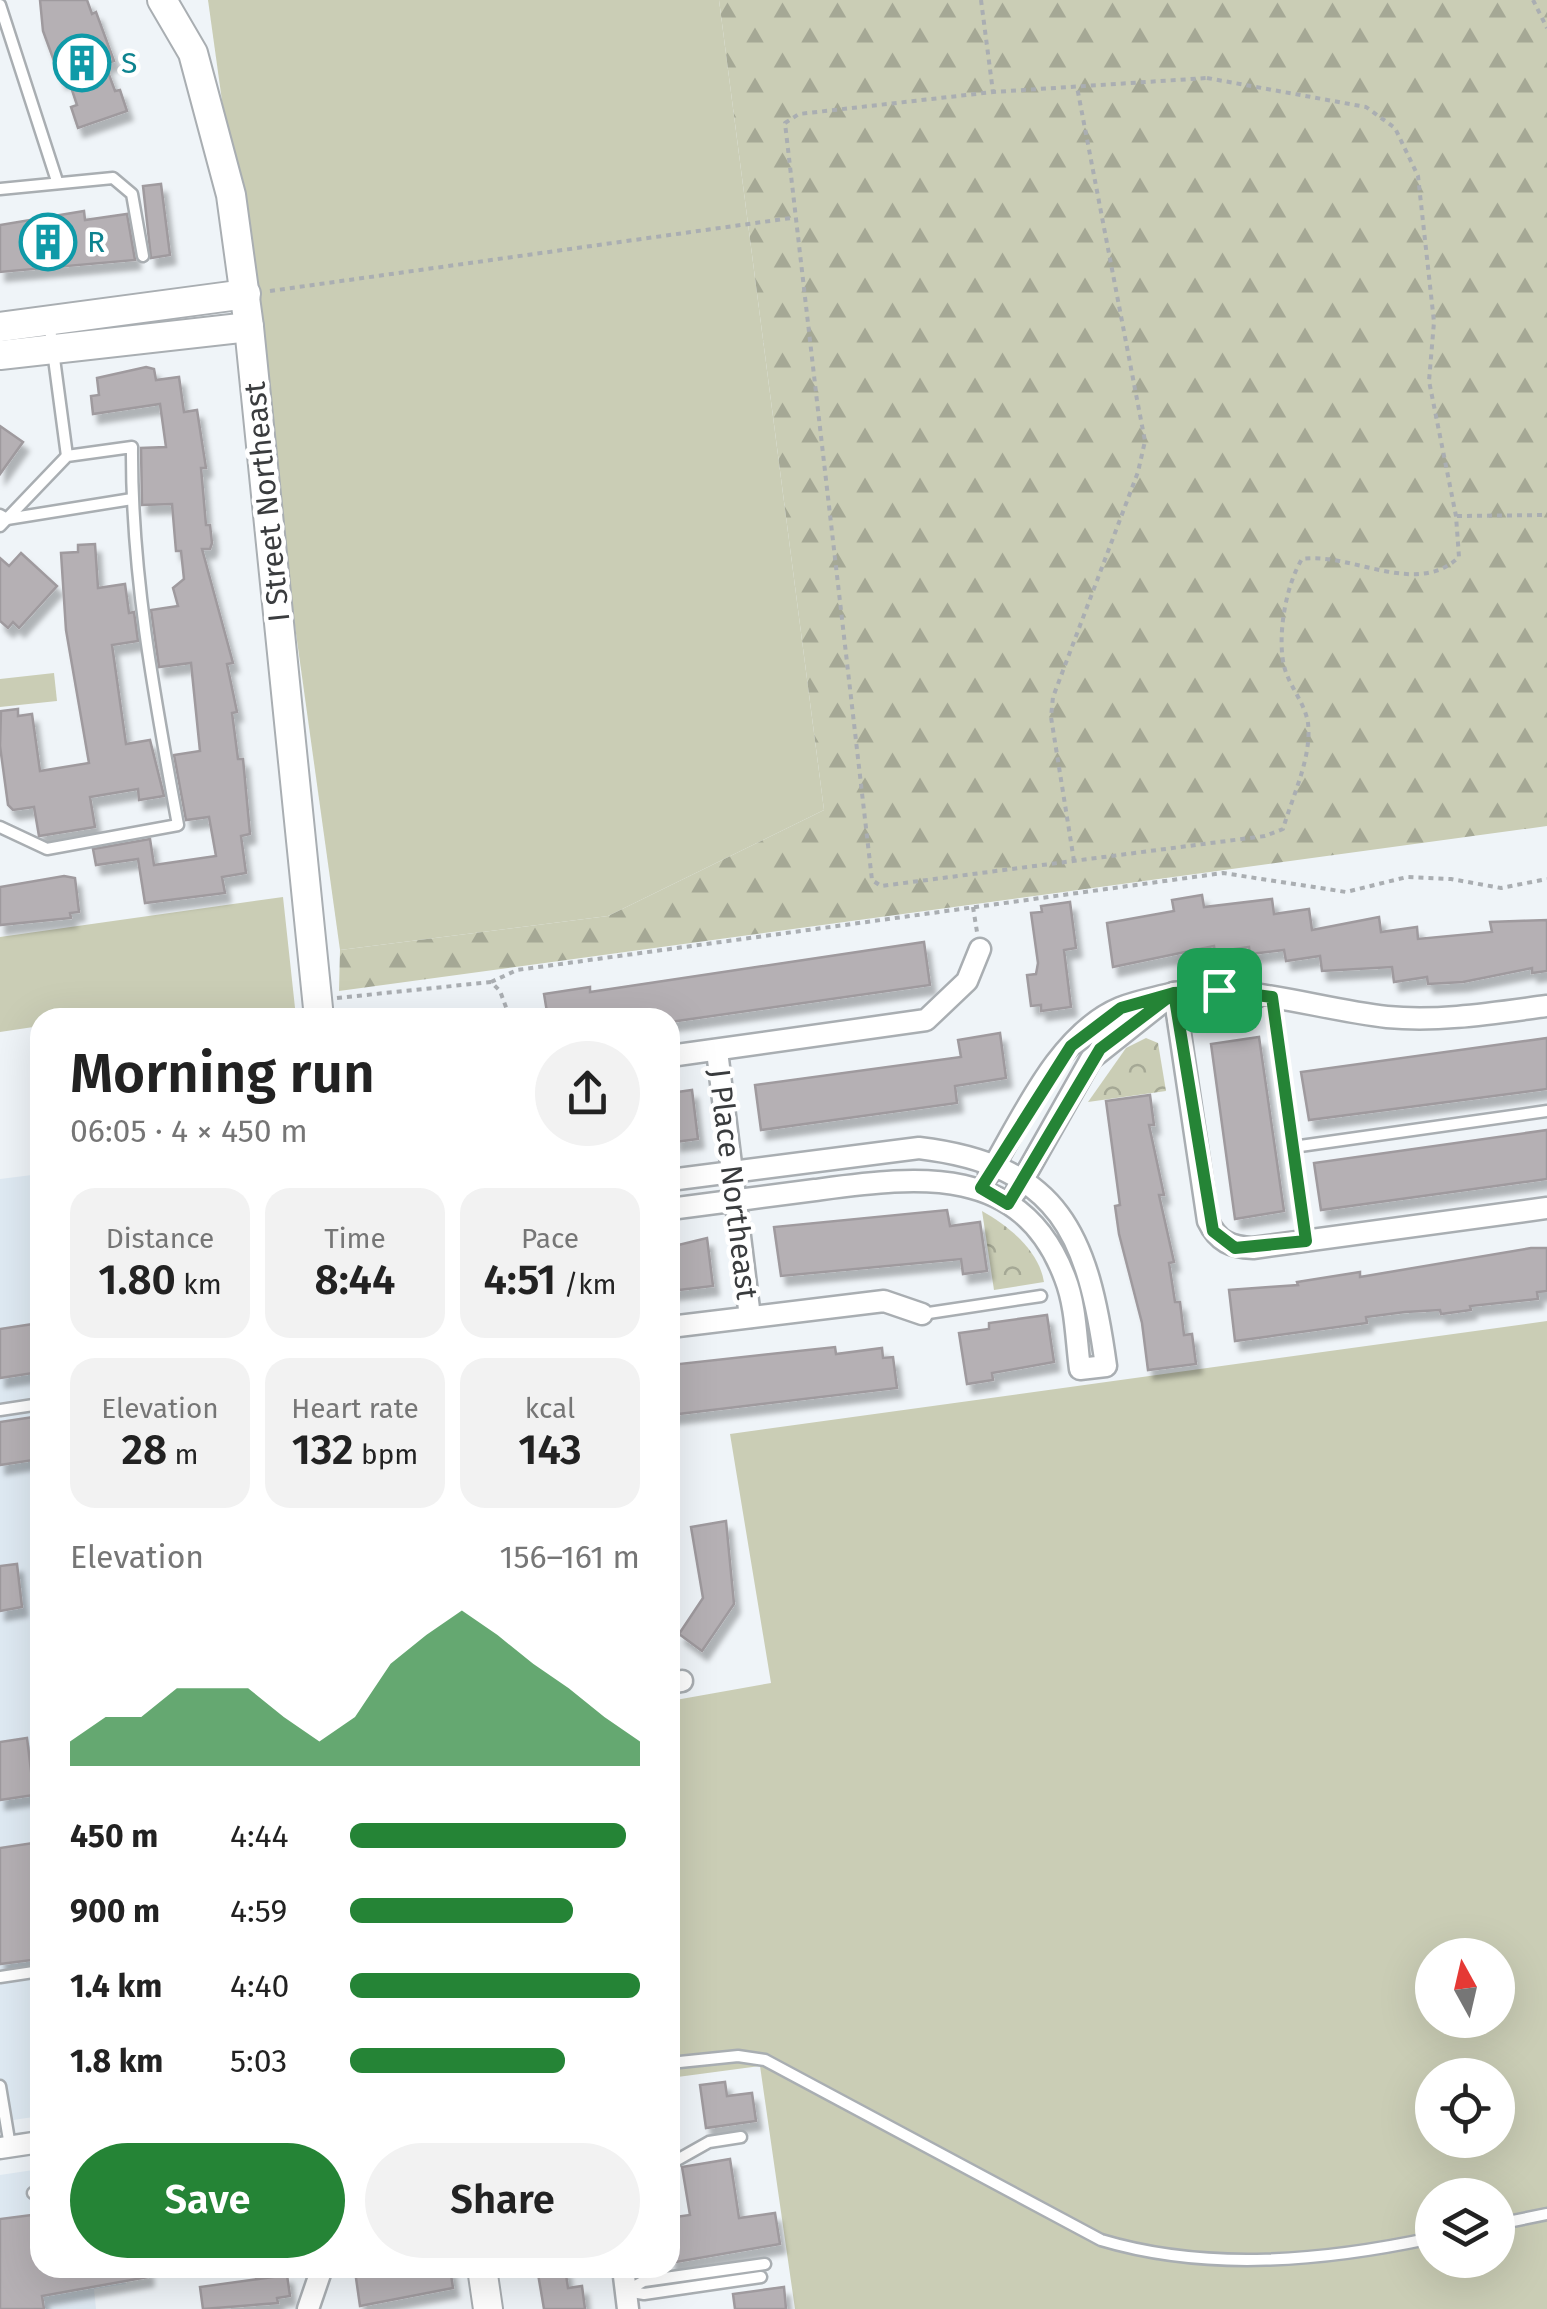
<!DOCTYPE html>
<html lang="en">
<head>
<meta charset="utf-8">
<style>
	:root { --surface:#fff; --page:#f2f2f2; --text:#222; --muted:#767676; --accent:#258436 }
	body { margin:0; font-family:"Fira Sans",sans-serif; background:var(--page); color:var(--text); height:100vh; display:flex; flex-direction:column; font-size:38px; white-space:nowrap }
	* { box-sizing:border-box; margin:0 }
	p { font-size:32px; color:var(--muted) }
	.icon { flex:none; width:55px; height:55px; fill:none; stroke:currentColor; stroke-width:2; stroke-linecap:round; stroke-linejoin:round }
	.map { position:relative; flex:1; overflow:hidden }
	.sheet { position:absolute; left:30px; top:1008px; width:650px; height:1270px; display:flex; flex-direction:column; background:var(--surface); border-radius:30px; box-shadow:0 10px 40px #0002 }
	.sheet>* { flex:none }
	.needle { width:65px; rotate:352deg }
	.controls { position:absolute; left:1415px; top:1938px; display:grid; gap:20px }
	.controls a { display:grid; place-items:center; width:100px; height:100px; border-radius:50%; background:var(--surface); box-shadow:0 10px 40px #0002; font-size:50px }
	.pin { position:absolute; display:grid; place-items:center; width:85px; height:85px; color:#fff; margin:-42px; border-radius:20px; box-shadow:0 5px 15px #0006 }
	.round { display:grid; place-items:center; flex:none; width:105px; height:105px; border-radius:52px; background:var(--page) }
	.overview { display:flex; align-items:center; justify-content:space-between; height:170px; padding:0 40px }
	h1 { font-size:55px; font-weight:600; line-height:75px }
	.metrics { display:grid; grid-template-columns:repeat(3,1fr); gap:15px; height:170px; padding:10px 40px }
	.metrics div { display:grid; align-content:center; border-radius:25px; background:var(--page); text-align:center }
	.metrics b { font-size:42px; font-weight:600 }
	.metrics small { font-size:28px; font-weight:400 }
	.metrics p { font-size:28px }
	.chart { height:280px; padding:20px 40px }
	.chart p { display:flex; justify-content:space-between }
	.chart svg { width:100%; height:180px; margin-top:10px; fill:var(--accent); opacity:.7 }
	.button { display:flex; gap:20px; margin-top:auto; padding:20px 40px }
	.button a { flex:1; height:115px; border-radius:60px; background:var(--accent); color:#fff; font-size:40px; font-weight:600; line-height:115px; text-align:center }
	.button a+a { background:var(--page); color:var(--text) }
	ul { padding:0 40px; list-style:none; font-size:32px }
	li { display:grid; grid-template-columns:160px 120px 1fr; align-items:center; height:75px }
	li i { height:25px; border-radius:12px; background:var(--accent) }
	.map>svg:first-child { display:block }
	.built { fill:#dfeaf3 }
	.grass { fill:#cacdb5; fill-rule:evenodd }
	.forest { fill:url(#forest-firs) }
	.park { fill:url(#park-crowns) }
	.building { fill:#b5b0b4; stroke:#9f9a9e; stroke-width:2.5; filter:url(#shadow) }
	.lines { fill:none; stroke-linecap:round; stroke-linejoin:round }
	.lane-casing { stroke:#a9aeb2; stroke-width:15 }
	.street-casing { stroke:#a9aeb2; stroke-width:25 }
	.secondary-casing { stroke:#a9aeb2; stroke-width:32 }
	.path { stroke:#aaaeb2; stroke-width:4; stroke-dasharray:5 5; stroke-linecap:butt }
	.lane { stroke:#fff; stroke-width:10 }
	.street { stroke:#fff; stroke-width:20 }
	.secondary { stroke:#fff; stroke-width:28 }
	.route-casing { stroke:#fff; stroke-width:20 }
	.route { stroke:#258436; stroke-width:12 }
	.labels { text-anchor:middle; stroke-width:9; stroke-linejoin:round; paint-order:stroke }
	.culture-label { font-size:30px; fill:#0d838f; stroke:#fff; text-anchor:start }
	.street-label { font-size:30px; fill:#3a3c3e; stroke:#fff }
</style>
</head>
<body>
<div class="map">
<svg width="1547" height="2309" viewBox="0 0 1547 2309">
	<defs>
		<pattern id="forest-firs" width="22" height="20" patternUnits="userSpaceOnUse" patternTransform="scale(2.5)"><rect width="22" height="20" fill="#cacdb5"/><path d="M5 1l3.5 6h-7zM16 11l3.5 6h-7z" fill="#a5a895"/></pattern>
		<pattern id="park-crowns" width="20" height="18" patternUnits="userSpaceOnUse" patternTransform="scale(2.5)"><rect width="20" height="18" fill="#cacdb5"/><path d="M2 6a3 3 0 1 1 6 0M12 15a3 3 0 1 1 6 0" fill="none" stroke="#a5a895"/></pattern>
		<filter id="shadow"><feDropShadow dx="5.5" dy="9" stdDeviation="2.5" flood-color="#0004"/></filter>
	</defs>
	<rect width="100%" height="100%" fill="#eff4f8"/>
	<g class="built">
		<path d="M40 1174V2116L0 2122V1179Z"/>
		<path d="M40 2169V2268H123L126 2284 94 2289 96 2309H0V2175Z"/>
	</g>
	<g class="grass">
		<path d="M208 0H719L824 810 608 916 340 950Z"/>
		<path d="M54 673 57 701 0 707V679Z"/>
		<path d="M283 897 296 1017 40 1018V1026L0 1032V937Z"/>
		<path d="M1547 1321V2309H795L760 2066 670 2078V1701L771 1683 730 1434ZM1432 1955H1498V2020H1432ZM1432 2075H1498V2140H1432ZM1432 2195H1498V2260H1432Z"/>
	</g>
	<path class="forest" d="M719 0H1547V826L339 991 340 950 608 916 824 810Z"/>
	<g class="park">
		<path d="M1146 1038 1158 1043 1166 1091 1088 1102 1126 1048Z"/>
		<path d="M982 1211C1009 1226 1039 1251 1044 1282L994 1290Z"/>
	</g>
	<g class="building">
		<path d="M40 0H87L92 14 96 12 114 61 105 64 115 91 120 90 127 111 78 128 71 107 77 105 68 78 61 80 43 31Z"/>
		<path d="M161 184 170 255 151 258 143 186Z"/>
		<path d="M84 211 85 220 127 214 135 260 0 272V225Z"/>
		<path d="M146 367 154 369 156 380 179 377 184 412 197 410 206 468H201L206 525H210L212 543 210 549H202L233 663 227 664 237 712 232 713 238 759H243L250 834 241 836 246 873 222 877 225 893 145 903 138 859 96 865 93 849 150 839 154 865 216 856 209 817 186 820 174 755 200 751 191 663 159 667 151 610 178 606 173 588 184 579 181 551H176L172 504 142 505 141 448 166 447 160 404 93 414 91 396 99 395 97 378Z"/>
		<path d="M0 426 23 442 0 474Z"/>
		<path d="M95 544 98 588 125 584 129 613 134 612 138 641 112 645 126 744 150 740 164 796 139 800 138 789 90 797 95 827 39 836 34 807 13 810 8 805 0 746 1 711 18 709V716L32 714 40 771 89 763 66 630 61 553 78 552V545Z"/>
		<path d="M21 553 57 586 19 628 13 622 8 628 0 621V558L9 566Z"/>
		<path d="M64 876 75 878 79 912 70 913 71 918 0 925V887Z"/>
		<path d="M1202 895 1204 907 1272 899 1274 914 1309 909 1312 930 1379 917 1381 932 1417 927 1418 939 1492 932 1490 922 1547 920V971L1532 973V968L1463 982 1428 984 1427 977 1394 982 1392 967 1322 971 1320 956 1286 961 1284 950 1250 954 1249 947 1215 952 1214 946 1113 967 1107 923 1174 911 1172 900Z"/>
		<path d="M1070 902 1076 948 1064 950 1071 1007 1041 1011V1005L1031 1006 1027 975 1036 974 1038 963 1031 913 1042 912 1041 906Z"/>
		<path d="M924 942 930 985 670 1022V1018H548L544 994 590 987V992Z"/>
		<path d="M1000 1033 1006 1078 955 1086 957 1103 761 1130 755 1085 961 1057 958 1040Z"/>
		<path d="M1259 1037 1284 1211 1235 1219 1211 1044Z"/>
		<path d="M1547 1038V1089L1309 1120 1301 1072Z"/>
		<path d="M692 1090 698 1139 675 1142 670 1093Z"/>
		<path d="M1150 1095 1154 1125H1149L1164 1195H1159L1174 1262 1169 1263 1175 1302H1180L1184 1335 1192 1334 1196 1364 1148 1370 1142 1323 1119 1234 1115 1206 1120 1205 1106 1101Z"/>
		<path d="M1547 1130V1179L1321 1210 1314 1163Z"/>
		<path d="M947 1210 950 1226 980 1222 987 1271 963 1274 961 1259 781 1276 774 1227Z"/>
		<path d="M707 1238 713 1286 670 1291V1247Z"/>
		<path d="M1531 1248H1547V1291L1537 1292 1538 1299 1470 1306 1471 1310 1441 1314 1440 1310 1405 1312 1366 1317 1367 1323 1235 1341 1229 1290 1298 1285 1297 1282 1360 1272V1277Z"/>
		<path d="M1047 1315 1054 1362 992 1373 993 1380 967 1384 959 1333 989 1329V1323Z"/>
		<path d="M33 1324 35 1334H40V1372L0 1378V1329Z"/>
		<path d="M835 1347 836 1354 882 1348 883 1358 893 1357 897 1388 670 1415V1365Z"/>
		<path d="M40 1416V1459L0 1465V1422Z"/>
		<path d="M726 1521 734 1604 702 1651 679 1634 703 1598 691 1527Z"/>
		<path d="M17 1564 22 1607 0 1611V1566Z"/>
		<path d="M27 1738 34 1795 0 1800V1742Z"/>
		<path d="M40 1842V1959L0 1964V1848Z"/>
		<path d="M725 2082 727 2096 752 2093 756 2121 706 2128 700 2085Z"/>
		<path d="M730 2159 739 2218 775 2213 780 2244 670 2263V2233L678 2232 675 2217 690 2215 682 2167Z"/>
		<path d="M40 2214V2268H147L148 2277 42 2296 44 2309H0V2219Z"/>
		<path d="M377 2268H450L453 2288 360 2306 355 2271Z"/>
		<path d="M537 2268H565L568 2288 582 2286 585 2309H544Z"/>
		<path d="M287 2275 290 2296 277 2298 278 2303 203 2309 200 2287Z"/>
		<path d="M784 2287 786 2309H735L733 2294Z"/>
	</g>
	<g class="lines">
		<g class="lane-casing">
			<g id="lane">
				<path d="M0 5 57 181"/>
				<path d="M0 189 113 178 132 194 143 256"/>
				<path d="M49 321 67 456"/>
				<path d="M0 515 7 519 132 499"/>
				<path d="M0 526 67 456 132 447C131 574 155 700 178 825L47 849 0 827"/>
				<path d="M1273 998 1305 1241"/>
				<path d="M1293 1147 1547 1111"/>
				<path d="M922 1314 1041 1296"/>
				<path d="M0 1410 40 1404"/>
				<path d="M0 1977 40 1971"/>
				<path d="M670 2063 738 2056 765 2060 1101 2240C1208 2272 1324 2261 1432 2238"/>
				<path d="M0 2086 10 2146"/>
				<path d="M670 2164 709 2142 741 2137"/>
				<path d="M33 2193 40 2192"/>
				<path d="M1498 2224 1547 2214"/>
				<path d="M761 2277 644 2294 626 2291 644 2281 765 2264"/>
			</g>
		</g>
		<g class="street-casing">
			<g id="street">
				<path d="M1547 1006C1494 1013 1441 1022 1387 1017 1315 1009 1247 983 1174 993L1208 1221C1218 1242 1231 1247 1253 1248L1547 1208"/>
				<path d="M717 1051 750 1317"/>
				<path d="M670 1056 926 1020 967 981 980 949"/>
				<path d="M989 1174C1022 1119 1058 1034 1120 1008 1137 1001 1156 998 1174 993L1091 1059 1017 1190"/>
				<path d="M670 1180 919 1148C1061 1165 1088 1236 1106 1366L1080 1369C1076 1339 1076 1306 1065 1278 1021 1161 915 1177 815 1190 767 1196 718 1203 670 1209"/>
				<path d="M670 1327 884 1301 922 1314"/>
				<path d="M670 1683 682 1681"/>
				<path d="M0 2148 40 2142"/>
				<path d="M623 2268 628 2309"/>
				<path d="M308 2309 322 2268"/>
			</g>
		</g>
		<g class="secondary-casing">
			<g id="secondary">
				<path d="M162 0 193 53 231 195 249 327 319 1018"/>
				<path d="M0 327 246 294"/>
				<path d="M0 355 249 327"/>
				<path d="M482 2268 488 2309"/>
			</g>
		</g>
		<g class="path">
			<path d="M981 0 993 92"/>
			<path d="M1533 0 1547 28"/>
			<path d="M1207 78 1366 107 1395 128 1418 176 1434 322 1429 381 1456 516 1459 557C1416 598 1352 552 1302 559 1286 585 1277 635 1284 666 1289 686 1305 703 1308 723 1312 758 1292 797 1283 829L1265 836 881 886 872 880 785 123 799 114 993 92Z"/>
			<path d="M270 291 791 218"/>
			<path d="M1457 516 1547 515"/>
			<path d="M1074 861 1051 717 1053 697 1138 472 1145 441 1077 87"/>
			<path d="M973 907 977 932"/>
			<path d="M491 982 517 970 1223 873 1346 892 1407 877 1451 879 1501 888 1547 879"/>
			<path d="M337 998 491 982 500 991 510 1018"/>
		</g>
		<use href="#lane" class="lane"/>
		<use href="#street" class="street"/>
		<use href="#secondary" class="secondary"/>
	</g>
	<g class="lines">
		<g class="route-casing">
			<path id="route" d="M1219 990 1174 993 1100 1049 1008 1204 981 1188 1071 1046 1121 1008 1174 993 1213 1231 1235 1248 1306 1241 1272 997 1219 990"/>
		</g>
		<use href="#route" class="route"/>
	</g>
	<defs>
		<g id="building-ring" transform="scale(2.875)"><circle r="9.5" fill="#fff" stroke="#0f9aa8" stroke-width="1.5"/><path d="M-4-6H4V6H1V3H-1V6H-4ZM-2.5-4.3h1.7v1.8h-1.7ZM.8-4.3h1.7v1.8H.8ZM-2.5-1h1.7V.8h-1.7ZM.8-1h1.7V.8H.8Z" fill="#0f9aa8"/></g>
	</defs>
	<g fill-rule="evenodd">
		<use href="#building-ring" x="82" y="63"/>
		<use href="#building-ring" x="48" y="242"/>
	</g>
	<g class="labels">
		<g class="culture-label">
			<text x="121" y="73">S</text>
			<text x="87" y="252">R</text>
		</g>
		<g class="street-label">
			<text transform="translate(267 502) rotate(-96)" y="10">I Street Northeast</text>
			<text transform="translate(733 1184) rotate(83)" y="10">J Place Northeast</text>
		</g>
	</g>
</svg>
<div class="controls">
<a><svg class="needle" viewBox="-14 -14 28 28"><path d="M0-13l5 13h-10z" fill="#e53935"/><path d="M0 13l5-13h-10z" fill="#767676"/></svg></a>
<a><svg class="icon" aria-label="locate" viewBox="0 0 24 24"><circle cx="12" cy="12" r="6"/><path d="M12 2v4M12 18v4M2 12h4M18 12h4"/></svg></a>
<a><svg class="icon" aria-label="layers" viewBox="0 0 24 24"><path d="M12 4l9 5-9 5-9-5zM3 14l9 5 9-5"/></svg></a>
</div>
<div class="pin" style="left:1219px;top:990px;background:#1e9e55"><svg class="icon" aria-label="arrive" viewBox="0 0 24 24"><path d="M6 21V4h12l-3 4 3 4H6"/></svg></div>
<section class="sheet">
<div class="overview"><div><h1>Morning run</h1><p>06:05 · 4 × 450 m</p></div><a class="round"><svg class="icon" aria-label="share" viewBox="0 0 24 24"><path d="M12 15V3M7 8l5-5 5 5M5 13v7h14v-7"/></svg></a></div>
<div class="metrics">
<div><p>Distance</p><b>1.80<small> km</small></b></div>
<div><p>Time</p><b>8:44</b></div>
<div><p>Pace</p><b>4:51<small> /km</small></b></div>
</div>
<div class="metrics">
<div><p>Elevation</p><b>28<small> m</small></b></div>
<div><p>Heart rate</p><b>132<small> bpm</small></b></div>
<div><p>kcal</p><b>143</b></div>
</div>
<div class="chart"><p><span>Elevation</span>156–161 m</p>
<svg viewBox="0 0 160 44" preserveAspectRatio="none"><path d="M0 44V38L10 32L20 32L30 25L40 25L50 25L60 32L70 38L80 32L90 19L100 12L110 6L120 12L130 19L140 25L150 32L160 38V44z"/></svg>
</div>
<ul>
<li><b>450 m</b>4:44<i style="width:95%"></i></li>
<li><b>900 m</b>4:59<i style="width:77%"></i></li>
<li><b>1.4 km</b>4:40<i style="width:100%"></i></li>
<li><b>1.8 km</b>5:03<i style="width:74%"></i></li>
</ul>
<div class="button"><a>Save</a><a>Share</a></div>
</section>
</div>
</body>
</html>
